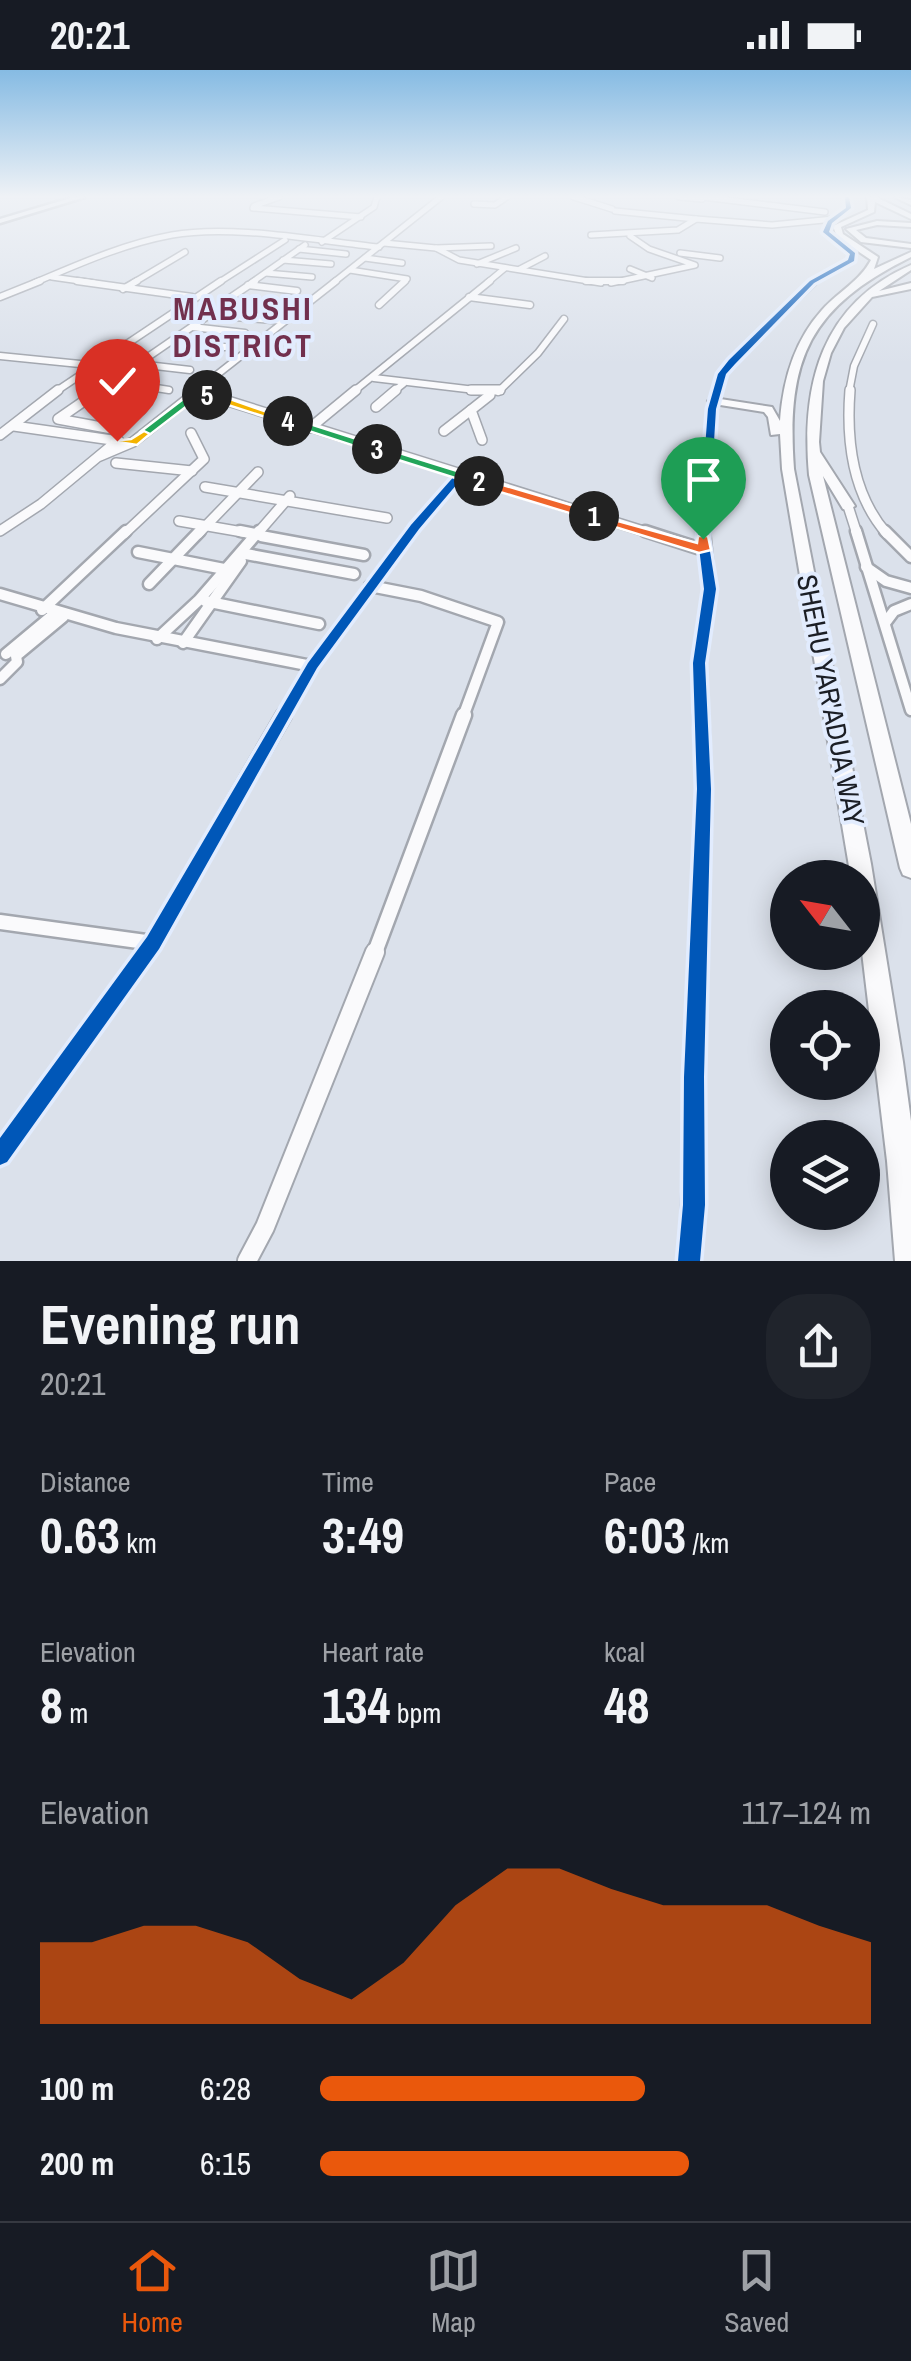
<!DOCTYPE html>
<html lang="en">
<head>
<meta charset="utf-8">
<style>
	:root { --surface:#171b24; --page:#20242c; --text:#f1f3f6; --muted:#9ea1a6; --line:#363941; --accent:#ea580c }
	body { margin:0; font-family:"Archivo Narrow",sans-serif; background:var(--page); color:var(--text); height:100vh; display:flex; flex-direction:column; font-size:38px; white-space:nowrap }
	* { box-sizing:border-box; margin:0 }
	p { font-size:32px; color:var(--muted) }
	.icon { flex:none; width:55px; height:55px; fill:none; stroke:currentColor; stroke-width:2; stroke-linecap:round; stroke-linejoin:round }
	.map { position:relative; height:1191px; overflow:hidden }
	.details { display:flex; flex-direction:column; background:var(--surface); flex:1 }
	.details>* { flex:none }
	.needle { width:65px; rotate:301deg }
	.buttons { position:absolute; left:770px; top:790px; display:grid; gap:20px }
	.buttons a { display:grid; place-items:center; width:110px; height:110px; border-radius:50%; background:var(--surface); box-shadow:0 5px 25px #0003; font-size:50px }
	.pin { position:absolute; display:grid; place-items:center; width:85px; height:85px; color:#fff; margin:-102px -42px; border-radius:50% 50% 50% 0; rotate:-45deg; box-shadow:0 0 10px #0007 }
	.pin .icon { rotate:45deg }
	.km { position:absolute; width:50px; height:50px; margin:-25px; border-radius:50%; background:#222; color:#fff; font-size:28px; line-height:50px; text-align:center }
	.round { display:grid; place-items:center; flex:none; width:105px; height:105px; border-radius:40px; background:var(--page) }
	.summary { display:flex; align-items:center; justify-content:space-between; height:170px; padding:0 40px }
	h1 { font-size:55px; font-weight:800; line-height:75px }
	.stats { display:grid; grid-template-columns:repeat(3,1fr); gap:15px; height:170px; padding:10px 40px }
	.stats div { display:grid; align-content:center }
	.stats b { font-size:50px; font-weight:800 }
	.stats small { font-size:28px; font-weight:400 }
	.stats p { font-size:28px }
	.chart { height:280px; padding:20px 40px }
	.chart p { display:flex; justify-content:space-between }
	.chart svg { width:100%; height:180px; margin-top:10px; fill:var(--accent); opacity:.7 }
	ul { padding:0 40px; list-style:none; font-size:32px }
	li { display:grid; grid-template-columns:160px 120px 1fr; align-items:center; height:75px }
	li i { height:25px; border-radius:12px; background:var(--accent) }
	.status { display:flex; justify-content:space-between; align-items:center; height:70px; padding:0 50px; background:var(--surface); direction:ltr }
	.status svg { height:28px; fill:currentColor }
	.tabs { display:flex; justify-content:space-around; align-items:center; height:140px; border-top:2px solid var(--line); background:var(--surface); font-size:28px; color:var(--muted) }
	.tabs a { display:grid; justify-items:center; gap:5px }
	.tabs .on { color:var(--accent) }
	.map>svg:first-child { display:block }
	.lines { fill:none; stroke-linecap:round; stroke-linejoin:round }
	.minor-far5-casing { stroke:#a3a7af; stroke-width:8 }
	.minor-far4-casing { stroke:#a3a7af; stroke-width:9 }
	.minor-far3-casing { stroke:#a3a7af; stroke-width:12 }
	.minor-far2-casing { stroke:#a3a7af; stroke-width:15 }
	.minor-far1-casing { stroke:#a3a7af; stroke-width:19 }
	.minor-casing { stroke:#a3a7af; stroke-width:22 }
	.major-casing { stroke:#a3a7af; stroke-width:5 }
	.highway-casing { stroke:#a3a7af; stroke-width:4 }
	.minor-far5 { stroke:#fafafc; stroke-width:5 }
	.minor-far4 { stroke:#fafafc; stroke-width:6 }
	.minor-far3 { stroke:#fafafc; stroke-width:9 }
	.minor-far2 { stroke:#fafafc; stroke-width:10 }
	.minor-far1 { stroke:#fafafc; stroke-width:14 }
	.minor { stroke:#fafafc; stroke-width:18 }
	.major { fill:#fafafc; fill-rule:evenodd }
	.highway { fill:#fafafc; fill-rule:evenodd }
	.cycleway-casing { stroke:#e2ecfe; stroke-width:7 }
	.cycleway { fill:#0057b8; fill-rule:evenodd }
	.split-1 { fill:#f0652b; stroke:#fff; stroke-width:2.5 }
	.split-2 { fill:#f0652b; stroke:#fff; stroke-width:2.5 }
	.split-3 { fill:#22a559; stroke:#fff; stroke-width:2.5 }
	.split-4 { fill:#22a559; stroke:#fff; stroke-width:2.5 }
	.split-5 { fill:#f5b400; stroke:#fff; stroke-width:2.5 }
	.split-6 { fill:#22a559; stroke:#fff; stroke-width:2.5 }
	.split-7 { fill:#f5b400; stroke:#fff; stroke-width:2.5 }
	.labels { text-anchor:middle; stroke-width:8; stroke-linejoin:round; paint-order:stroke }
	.street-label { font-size:28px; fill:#1b1e25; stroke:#e2ecfe }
	.far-district-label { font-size:32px; font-weight:bold; letter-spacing:2.5px; fill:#72304e; stroke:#e2ecfe }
</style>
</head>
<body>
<div class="status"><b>20:21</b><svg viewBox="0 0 49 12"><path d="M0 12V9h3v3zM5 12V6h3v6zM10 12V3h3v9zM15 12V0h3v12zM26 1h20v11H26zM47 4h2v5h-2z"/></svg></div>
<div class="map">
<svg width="911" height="1191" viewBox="0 0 911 1191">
	<rect width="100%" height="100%" fill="#dbe1eb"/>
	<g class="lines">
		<g class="minor-far5-casing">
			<g id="minor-far5">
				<path d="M574 127 612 139"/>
				<path d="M680 127 702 129"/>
				<path d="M703 127 825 142"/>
				<path d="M474 134 495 135 507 127"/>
				<path d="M254 136 279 127"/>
				<path d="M253 138 361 147"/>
				<path d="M615 141 696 149"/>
				<path d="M591 165 678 160 696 149 772 155 834 149"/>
				<path d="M322 172 374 137 377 127"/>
				<path d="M384 173 436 178"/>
				<path d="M491 176 436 178 459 190 601 213"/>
				<path d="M299 179 346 184"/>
				<path d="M680 183 720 188"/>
				<path d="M365 188 402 193"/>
				<path d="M283 190 331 194"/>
				<path d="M477 194 516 178"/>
				<path d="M520 199 545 186"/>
				<path d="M630 199 652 208"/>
				<path d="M350 200 407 209 403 213"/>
				<path d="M266 203 312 207"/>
				<path d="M52 207 94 213"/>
				<path d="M34 213C79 194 123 174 172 165 232 154 317 171 379 177"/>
				<path d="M133 213 185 182"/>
				<path d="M218 213 285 170"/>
				<path d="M251 213 305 175"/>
				<path d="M333 213 441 127"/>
				<path d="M487 213 505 198"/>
				<path d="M611 213 695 195 649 179 630 166"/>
				<path d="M811 213 851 191 853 184 826 162 830 152 849 138 847 127"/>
			</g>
		</g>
		<g class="minor-far4-casing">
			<g id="minor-far4">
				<path d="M77 211 192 227"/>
				<path d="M255 211 227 230 300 238"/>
				<path d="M586 211H623"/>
				<path d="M248 215 297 221"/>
				<path d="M123 219 137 211"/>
				<path d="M0 227 40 211"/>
				<path d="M469 227 530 235"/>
				<path d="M379 235 405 211"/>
				<path d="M192 257 245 263"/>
				<path d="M173 270 225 277"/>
				<path d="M0 286 90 295"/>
				<path d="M138 294 190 300"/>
				<path d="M374 308 492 322"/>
				<path d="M112 311 169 320"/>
				<path d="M55 322 221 211"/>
				<path d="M97 322 209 245 285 251"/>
				<path d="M195 322 336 211"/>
				<path d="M353 322 490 211"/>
				<path d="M393 322 403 314"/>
				<path d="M498 322 538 283 564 249"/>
				<path d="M717 322 722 304 732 292 815 211"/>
				<path d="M849 322 854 296 873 254"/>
			</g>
		</g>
		<g class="minor-far3-casing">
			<g id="minor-far3">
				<path d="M100 320 58 349 112 359"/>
				<path d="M471 320H500"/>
				<path d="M850 320C846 371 852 424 887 464"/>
				<path d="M199 322 653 464"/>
				<path d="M84 331 141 340"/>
				<path d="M376 337 396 320"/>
				<path d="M14 356 119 371"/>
				<path d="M310 358 356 320"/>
				<path d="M444 361 471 340"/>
				<path d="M0 365 58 320"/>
				<path d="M482 370 471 340 490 325"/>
				<path d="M100 386 133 372 199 320"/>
				<path d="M116 393 192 401"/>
				<path d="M205 417 387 448"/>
				<path d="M848 436 857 464"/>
				<path d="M179 451 254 464"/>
				<path d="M0 461 41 434 117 371"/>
				<path d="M124 464 204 389 191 363"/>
				<path d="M198 464 258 402"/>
				<path d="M257 464 290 426"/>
				<path d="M410 464 460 405"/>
				<path d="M703 464 712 339 717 320"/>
			</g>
		</g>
		<g class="minor-far2-casing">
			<g id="minor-far2">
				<path d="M240 461 255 464"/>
				<path d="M645 461 704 480"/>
				<path d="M856 461 911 640"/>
				<path d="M885 461 911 487"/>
				<path d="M261 466 364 485"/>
				<path d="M138 482 224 499"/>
				<path d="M246 484 354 504"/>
				<path d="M866 497 886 511 911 518"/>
				<path d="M149 514 200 461"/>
				<path d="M370 516 421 526 498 552 463 647"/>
				<path d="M0 524 116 558 312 596"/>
				<path d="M205 531 319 554"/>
				<path d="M42 540 126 461"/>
				<path d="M885 553 894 541 911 534"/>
				<path d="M157 569 199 530 259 461"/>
				<path d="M183 573 241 491"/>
				<path d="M6 584 54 544"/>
				<path d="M0 609 17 592 16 586 63 547"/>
				<path d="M283 647 312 596 412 461"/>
				<path d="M701 647 699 593 710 519 704 461"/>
			</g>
		</g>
		<g class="minor-far1-casing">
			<g id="minor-far1">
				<path d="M0 852 153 873"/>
				<path d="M145 885 284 645"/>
				<path d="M374 885 464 645"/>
				<path d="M698 885 704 719 701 645"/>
			</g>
		</g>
		<g class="minor-casing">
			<g id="minor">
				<path d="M0 1085 146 882"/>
				<path d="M247 1191 265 1157 375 882"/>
				<path d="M689 1191 698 882"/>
			</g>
		</g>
		<g class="major-casing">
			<path id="major" d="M74 127H85L0 153V149Z"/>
		</g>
		<g class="highway-casing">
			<g id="highway">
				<path d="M867 127H876L911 144V149L875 132 874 142 841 157 843 164 878 187 874 199 911 182V187C810 237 786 288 794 399L871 794 903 992 911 1051V1191H895L887 1091 862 882V808H851L782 399 780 364 771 365 768 347 764 342 714 334 708 331 714 328 772 337 780 351C783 310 794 271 822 240 839 221 859 212 871 190L837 167 833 156 868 140Z"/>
				<path d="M895 127 911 130V135L896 128Z"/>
				<path d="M877 151 911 153V157L877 155 856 160 866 168 911 174V178L861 172 846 159Z"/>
				<path d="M911 195V200L879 221 911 213V219L872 227 844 258 831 283 823 311 819 372 820 382 855 436 848 440 843 439 823 406 911 754V808L903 805 900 798 809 405C801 315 821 234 911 195Z"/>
			</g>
		</g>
		<use href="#minor-far5" class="minor-far5"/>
		<use href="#minor-far4" class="minor-far4"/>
		<use href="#minor-far3" class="minor-far3"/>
		<use href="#minor-far2" class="minor-far2"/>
		<use href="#minor-far1" class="minor-far1"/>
		<use href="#minor" class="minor"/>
		<use href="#major" class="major"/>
		<use href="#highway" class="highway"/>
		<g class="cycleway-casing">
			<g id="cycleway">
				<path d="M845 127H849L851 138 832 153 829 162 855 183 854 191 814 213 735 294 726 304 716 339 708 469 716 519 705 593 711 719 704 1007 705 1135 700 1191H678L683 1135 684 1007 697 719 693 593 704 519 698 469 708 339 718 304 729 290 810 211 848 190 850 184 823 162 828 151 846 138Z"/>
				<path d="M460 402 463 403V407L419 459 317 598 159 879 7 1092 0 1095V1068L147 867 308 593 411 455 457 403Z"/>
			</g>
		</g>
		<use href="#cycleway" class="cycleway"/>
	</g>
	<linearGradient id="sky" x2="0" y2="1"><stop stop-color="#86bbe3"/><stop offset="0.43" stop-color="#eff2f6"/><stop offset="1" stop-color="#eff2f6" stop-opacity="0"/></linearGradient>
	<rect width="911" height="294" fill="url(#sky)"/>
	<path class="split-1" d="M589 443 697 473 698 466H708L711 480 699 483 589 449Z"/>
	<path class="split-2" d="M479 408 598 443 600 446 589 449 474 414Z"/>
	<path class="split-3" d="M377 376 483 409 485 411 474 414 373 382Z"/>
	<path class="split-4" d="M288 347 382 377 383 379 373 382 284 353Z"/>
	<path class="split-5" d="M203 322H210L293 351 284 353 203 327Z"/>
	<path class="split-6" d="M195 320 212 325 200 326 148 366H140V362Z"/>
	<path class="split-7" d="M144 361 150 364 137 375 111 371 131 369Z"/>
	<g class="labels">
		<g class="street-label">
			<text transform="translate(831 630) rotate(79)" y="10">SHEHU YAR'ADUA WAY</text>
		</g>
		<g class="far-district-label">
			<text x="243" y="250">MABUSHI<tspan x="243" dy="37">DISTRICT</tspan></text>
		</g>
	</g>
</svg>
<div class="buttons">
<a><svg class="needle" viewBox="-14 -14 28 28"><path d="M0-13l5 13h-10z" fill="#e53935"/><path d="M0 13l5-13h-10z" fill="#9ea1a6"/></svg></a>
<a><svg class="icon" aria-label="locate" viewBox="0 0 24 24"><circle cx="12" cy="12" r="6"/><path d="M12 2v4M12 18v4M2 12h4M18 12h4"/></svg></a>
<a><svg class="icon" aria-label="layers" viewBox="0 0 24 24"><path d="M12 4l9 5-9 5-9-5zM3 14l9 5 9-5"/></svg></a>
</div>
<div class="pin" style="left:703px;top:469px;background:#1e9e55"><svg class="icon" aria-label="arrive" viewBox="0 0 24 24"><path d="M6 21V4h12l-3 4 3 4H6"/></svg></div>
<div class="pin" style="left:117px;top:371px;background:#d93025"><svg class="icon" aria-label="check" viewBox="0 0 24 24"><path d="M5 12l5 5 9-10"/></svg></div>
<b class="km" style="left:594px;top:446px">1</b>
<b class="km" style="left:479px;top:411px">2</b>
<b class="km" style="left:377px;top:379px">3</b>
<b class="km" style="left:288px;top:351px">4</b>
<b class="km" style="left:207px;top:325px">5</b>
</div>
<section class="details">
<div class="summary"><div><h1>Evening run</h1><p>20:21</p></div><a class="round"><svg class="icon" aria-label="share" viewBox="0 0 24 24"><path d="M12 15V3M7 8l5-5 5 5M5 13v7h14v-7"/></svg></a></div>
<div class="stats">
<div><p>Distance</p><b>0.63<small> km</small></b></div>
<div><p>Time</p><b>3:49</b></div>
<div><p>Pace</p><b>6:03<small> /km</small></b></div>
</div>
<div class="stats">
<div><p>Elevation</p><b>8<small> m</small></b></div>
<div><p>Heart rate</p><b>134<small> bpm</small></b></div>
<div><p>kcal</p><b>48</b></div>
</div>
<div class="chart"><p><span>Elevation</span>117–124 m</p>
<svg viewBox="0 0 160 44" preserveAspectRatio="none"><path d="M0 44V24L10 24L20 20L30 20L40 24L50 33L60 38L70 29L80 15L90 6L100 6L110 11L120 15L130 15L140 15L150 20L160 24V44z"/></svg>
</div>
<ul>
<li><b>100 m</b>6:28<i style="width:59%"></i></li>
<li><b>200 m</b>6:15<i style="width:67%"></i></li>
</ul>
</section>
<nav class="tabs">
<a class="on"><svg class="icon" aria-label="home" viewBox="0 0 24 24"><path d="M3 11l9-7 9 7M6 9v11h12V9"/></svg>Home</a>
<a><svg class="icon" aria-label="map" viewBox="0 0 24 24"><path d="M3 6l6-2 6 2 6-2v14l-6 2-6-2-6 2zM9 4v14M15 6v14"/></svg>Map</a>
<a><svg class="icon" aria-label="saved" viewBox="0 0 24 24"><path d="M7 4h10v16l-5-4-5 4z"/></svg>Saved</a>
</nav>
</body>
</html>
